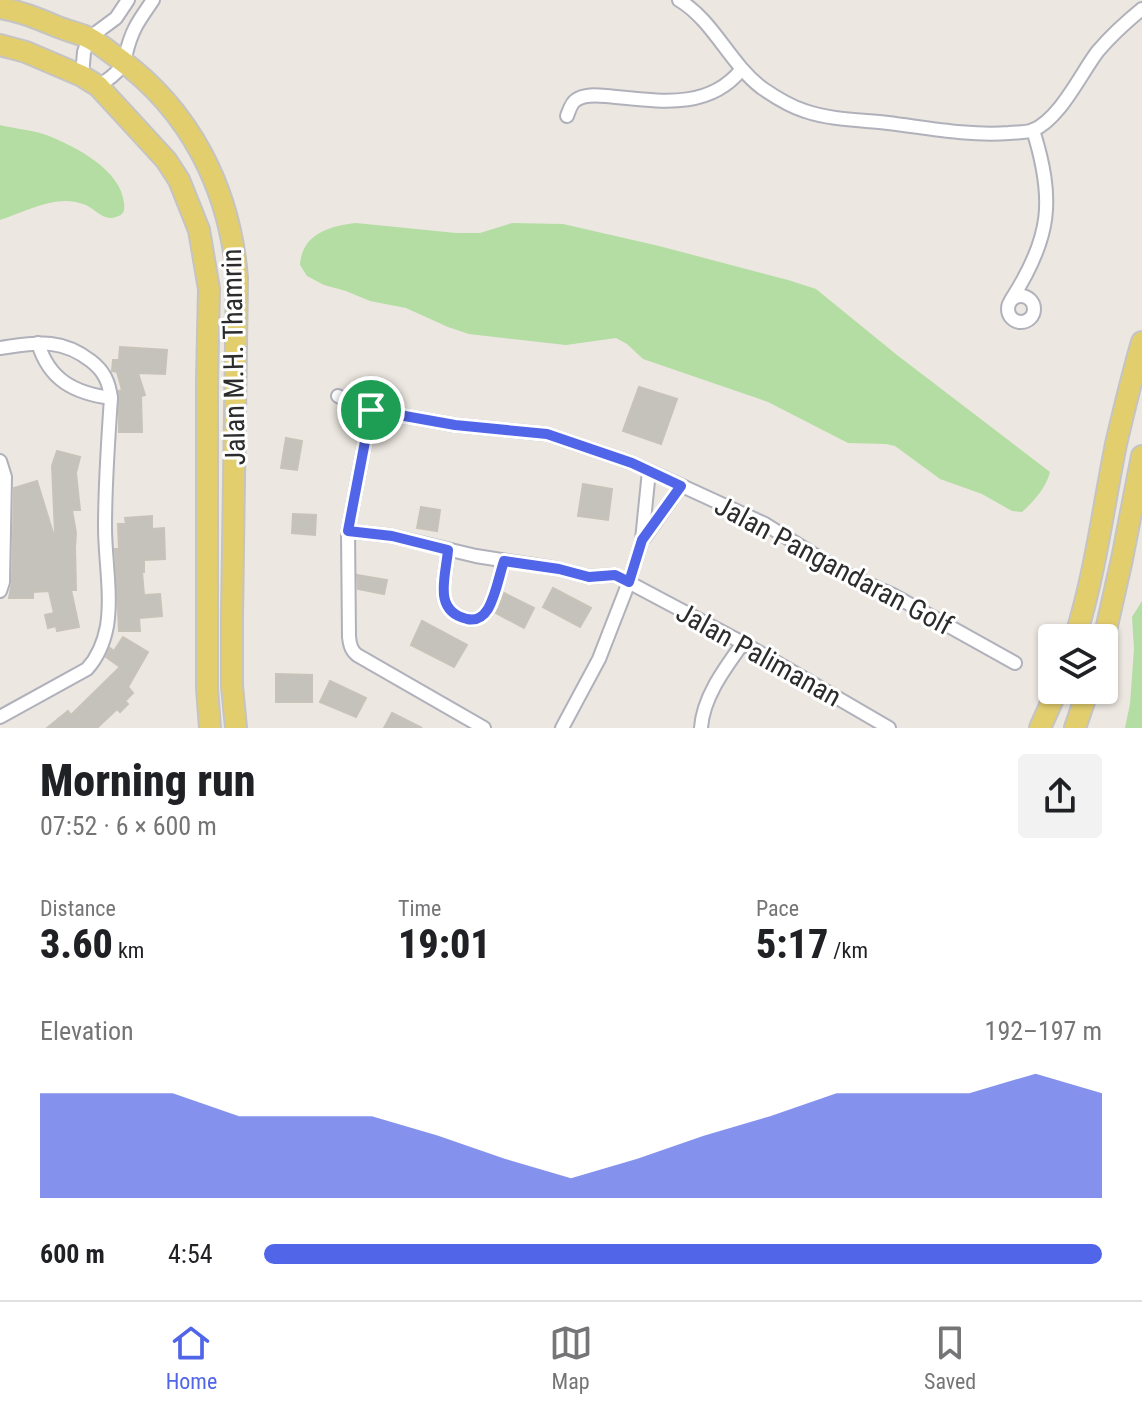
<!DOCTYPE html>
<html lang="en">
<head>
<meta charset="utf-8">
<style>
	:root { --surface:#fff; --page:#f2f2f2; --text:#202124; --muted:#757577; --line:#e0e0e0; --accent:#5165e8 }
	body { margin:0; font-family:"Roboto Condensed",sans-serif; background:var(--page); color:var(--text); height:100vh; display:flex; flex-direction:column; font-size:30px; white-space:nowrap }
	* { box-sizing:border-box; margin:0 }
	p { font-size:26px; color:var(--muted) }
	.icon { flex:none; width:44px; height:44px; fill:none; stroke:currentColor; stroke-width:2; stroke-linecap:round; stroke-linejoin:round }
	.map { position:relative; height:728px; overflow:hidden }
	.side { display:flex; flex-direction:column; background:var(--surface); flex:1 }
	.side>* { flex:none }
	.buttons { position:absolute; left:1038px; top:624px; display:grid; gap:16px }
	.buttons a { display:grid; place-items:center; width:80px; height:80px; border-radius:8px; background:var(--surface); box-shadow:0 2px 6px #0004; font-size:40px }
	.pin { position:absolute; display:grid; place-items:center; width:68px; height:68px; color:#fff; margin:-34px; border:4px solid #fff; border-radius:50%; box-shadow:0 2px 8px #0007 }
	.round { display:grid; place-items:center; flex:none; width:84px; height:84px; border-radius:8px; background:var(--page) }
	.summary { display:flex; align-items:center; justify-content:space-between; height:136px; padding:0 40px }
	h1 { font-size:44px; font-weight:800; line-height:60px }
	.figures { display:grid; grid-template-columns:repeat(3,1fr); gap:12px; height:136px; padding:8px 40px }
	.figures div { display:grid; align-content:center }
	.figures b { font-size:40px; font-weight:800 }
	.figures small { font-size:22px; font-weight:400 }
	.figures p { font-size:22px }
	.chart { height:224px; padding:16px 40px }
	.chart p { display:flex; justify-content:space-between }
	.chart svg { width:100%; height:144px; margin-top:8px; fill:var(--accent); opacity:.7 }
	ul { padding:0 40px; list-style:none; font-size:26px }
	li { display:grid; grid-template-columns:128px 96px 1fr; align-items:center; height:60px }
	li i { height:20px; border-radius:10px; background:var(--accent) }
	.tabs { display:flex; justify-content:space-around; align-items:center; height:112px; border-top:2px solid var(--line); background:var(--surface); font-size:22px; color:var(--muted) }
	.tabs a { display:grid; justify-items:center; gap:4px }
	.tabs .on { color:var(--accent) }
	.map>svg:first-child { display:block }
	.green { fill:#b3dda2 }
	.building { fill:#c5c1bb; stroke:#c8c3b9; stroke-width:2 }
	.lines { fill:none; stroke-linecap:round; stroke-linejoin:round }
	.street-casing { stroke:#b0b1bb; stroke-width:16 }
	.primary-casing { stroke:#c4c4c4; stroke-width:24 }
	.street { stroke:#fff; stroke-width:12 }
	.primary { stroke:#e3ce6e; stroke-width:20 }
	.route-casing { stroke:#fff; stroke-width:16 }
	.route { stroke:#5165e8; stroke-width:10 }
	.labels { text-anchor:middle; stroke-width:6; stroke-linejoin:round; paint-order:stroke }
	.street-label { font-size:28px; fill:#2c2c2c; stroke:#fff }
</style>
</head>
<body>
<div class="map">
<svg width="1142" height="728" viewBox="0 0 1142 728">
	<rect width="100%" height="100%" fill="#ece7e0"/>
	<g class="green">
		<path d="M0 125C16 129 34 130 49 136 76 147 121 170 124 203 125 210 124 215 116 217 103 222 94 207 83 204 56 194 27 211 0 220Z"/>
		<path d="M356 223 456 233H480L512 223 563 224 659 246 788 280 816 289 897 355 1050 472C1046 488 1034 501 1022 512L1012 511 982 494 940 479 895 446 886 444 848 443 768 402 643 359 627 344 616 338 566 345 469 334 448 327 406 308 370 301 346 291 324 285 307 276 300 265C302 234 329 226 356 223Z"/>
		<path d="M1142 601V728H1125L1130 704 1134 649 1132 617Z"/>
	</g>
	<g class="building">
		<path d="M120 347 167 350 165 374 138 373 145 395 141 396 142 432H119V391L122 390 117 372 112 371 113 360H119Z"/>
		<path d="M639 387 677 399 661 444 623 431Z"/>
		<path d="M286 438 302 441 297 470 281 468Z"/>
		<path d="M57 451 80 457 76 473 80 510H72L76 533 75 548 76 590H71L79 627 57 631 56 626 48 628 45 615 54 613 49 591 33 592V598H9L12 582 14 488 37 481 53 533H55L52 466Z"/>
		<path d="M583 484 612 489 608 520 578 516Z"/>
		<path d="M421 507 440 510 437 531 417 528Z"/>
		<path d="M293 514 316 515 315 535 292 533Z"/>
		<path d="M152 516V529L164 528 165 559 144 560V572H142L144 595 160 594 162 616 139 618 140 631H119L115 549H119L118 524H126L125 518Z"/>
		<path d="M357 575 387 580 384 594 358 589Z"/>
		<path d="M553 588 591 608 580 627 543 607Z"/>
		<path d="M504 593 534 608 524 628 496 613Z"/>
		<path d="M422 621 467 645 454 667 411 645Z"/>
		<path d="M123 637 148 652 128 687 133 693 125 701 128 704 120 712 117 709 97 728H47L68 711 71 715 120 667 106 657 110 648 114 651Z"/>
		<path d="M276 674 312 675V702H276Z"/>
		<path d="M330 681 366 698 356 717 320 702Z"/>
		<path d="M392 713 422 728H384Z"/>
	</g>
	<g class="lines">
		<g class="street-casing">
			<g id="street">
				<path d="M679 0C714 21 729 63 762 88 775 97 789 106 805 111 831 120 861 120 888 123 928 128 969 136 1009 133 1017 132 1026 133 1033 130 1060 119 1081 73 1098 51 1111 36 1126 22 1142 9"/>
				<path d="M82 76 84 52 89 38 116 18 128 0"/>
				<path d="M98 86C133 65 120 58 135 28 140 18 147 9 153 0"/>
				<path d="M567 116C569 111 571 103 576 100 584 94 596 95 606 96 654 100 707 112 741 70"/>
				<circle cx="1021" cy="309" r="13"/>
				<path d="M1011 300C1051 238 1055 200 1033 130"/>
				<path d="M38 343C49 380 74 393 111 398"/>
				<path d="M0 348C36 343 60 337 91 361 104 371 109 382 111 398 108 441 105 484 105 527 105 559 112 594 107 626 104 642 98 657 87 669L0 717"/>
				<path d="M338 396 357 406 371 410 455 425 547 434 632 463 765 524 842 572 893 595 1015 663"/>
				<path d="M371 410 348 531 349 637C350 645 351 650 357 655L484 728"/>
				<path d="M0 461 5 477 3 582 0 591"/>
				<path d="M348 531 392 536 476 556 559 569 589 577 615 575 743 643 889 728"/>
				<path d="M644 538 681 486"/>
				<path d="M448 550C446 576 432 611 467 619 477 621 483 617 488 609 496 595 499 576 504 561"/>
				<path d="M562 728 599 659 629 582 642 540 649 471"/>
				<path d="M701 728C703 697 725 668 743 643"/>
			</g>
		</g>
		<g class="primary-casing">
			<g id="primary">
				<path d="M0 8C20 11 39 19 58 27 68 31 78 33 87 37 98 42 108 51 118 58 190 110 230 189 237 278L232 616V686L236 728"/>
				<path d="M0 45 26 52 82 76 98 86 166 160 179 180 199 230 209 289 207 381V688L210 728"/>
				<path d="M1075 638C1095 575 1103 509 1116 444 1124 410 1132 376 1142 342"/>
				<path d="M1104 639 1122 559 1142 456"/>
				<path d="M1040 728 1057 690"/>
				<path d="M1075 728 1088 690"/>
			</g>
		</g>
		<use href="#street" class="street"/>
		<use href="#primary" class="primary"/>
	</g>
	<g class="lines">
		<g class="route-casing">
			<path id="route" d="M371 410 455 425 547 434 632 463 681 486 642 540 629 582 615 575 589 577 559 569 504 561C499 576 496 595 488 609 483 617 477 621 467 619 432 611 446 576 448 550L392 536 348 531Z"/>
		</g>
		<use href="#route" class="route"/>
	</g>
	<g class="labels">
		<g class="street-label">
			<text transform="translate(233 357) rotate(-91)" y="10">Jalan M.H. Thamrin</text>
			<text transform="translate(834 565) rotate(28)" y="10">Jalan Pangandaran Golf</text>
			<text transform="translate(759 654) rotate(29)" y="10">Jalan Palimanan</text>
		</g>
	</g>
</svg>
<div class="buttons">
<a><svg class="icon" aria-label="layers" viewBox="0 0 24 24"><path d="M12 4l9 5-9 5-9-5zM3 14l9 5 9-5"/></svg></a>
</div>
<div class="pin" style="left:371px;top:410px;background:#1e9e55"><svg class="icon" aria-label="arrive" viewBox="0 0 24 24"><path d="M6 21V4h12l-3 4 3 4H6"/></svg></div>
</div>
<section class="side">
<div class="summary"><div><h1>Morning run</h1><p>07:52 · 6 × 600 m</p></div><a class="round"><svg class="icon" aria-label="share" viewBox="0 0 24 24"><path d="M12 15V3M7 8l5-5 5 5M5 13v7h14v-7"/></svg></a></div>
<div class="figures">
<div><p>Distance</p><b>3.60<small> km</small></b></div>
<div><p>Time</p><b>19:01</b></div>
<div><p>Pace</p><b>5:17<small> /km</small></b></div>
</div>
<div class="chart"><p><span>Elevation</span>192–197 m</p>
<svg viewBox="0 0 160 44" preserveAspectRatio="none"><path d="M0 44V12L10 12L20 12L30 19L40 19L50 19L60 25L70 32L80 38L90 32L100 25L110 19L120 12L130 12L140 12L150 6L160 12V44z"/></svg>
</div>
<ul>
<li><b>600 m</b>4:54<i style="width:100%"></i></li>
</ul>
</section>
<nav class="tabs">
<a class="on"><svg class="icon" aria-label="home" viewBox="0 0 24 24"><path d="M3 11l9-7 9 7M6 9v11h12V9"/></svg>Home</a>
<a><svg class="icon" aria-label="map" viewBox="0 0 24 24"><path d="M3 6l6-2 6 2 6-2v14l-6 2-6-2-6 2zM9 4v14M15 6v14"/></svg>Map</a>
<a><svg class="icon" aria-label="saved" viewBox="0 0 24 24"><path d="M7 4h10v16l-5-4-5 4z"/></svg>Saved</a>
</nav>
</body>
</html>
